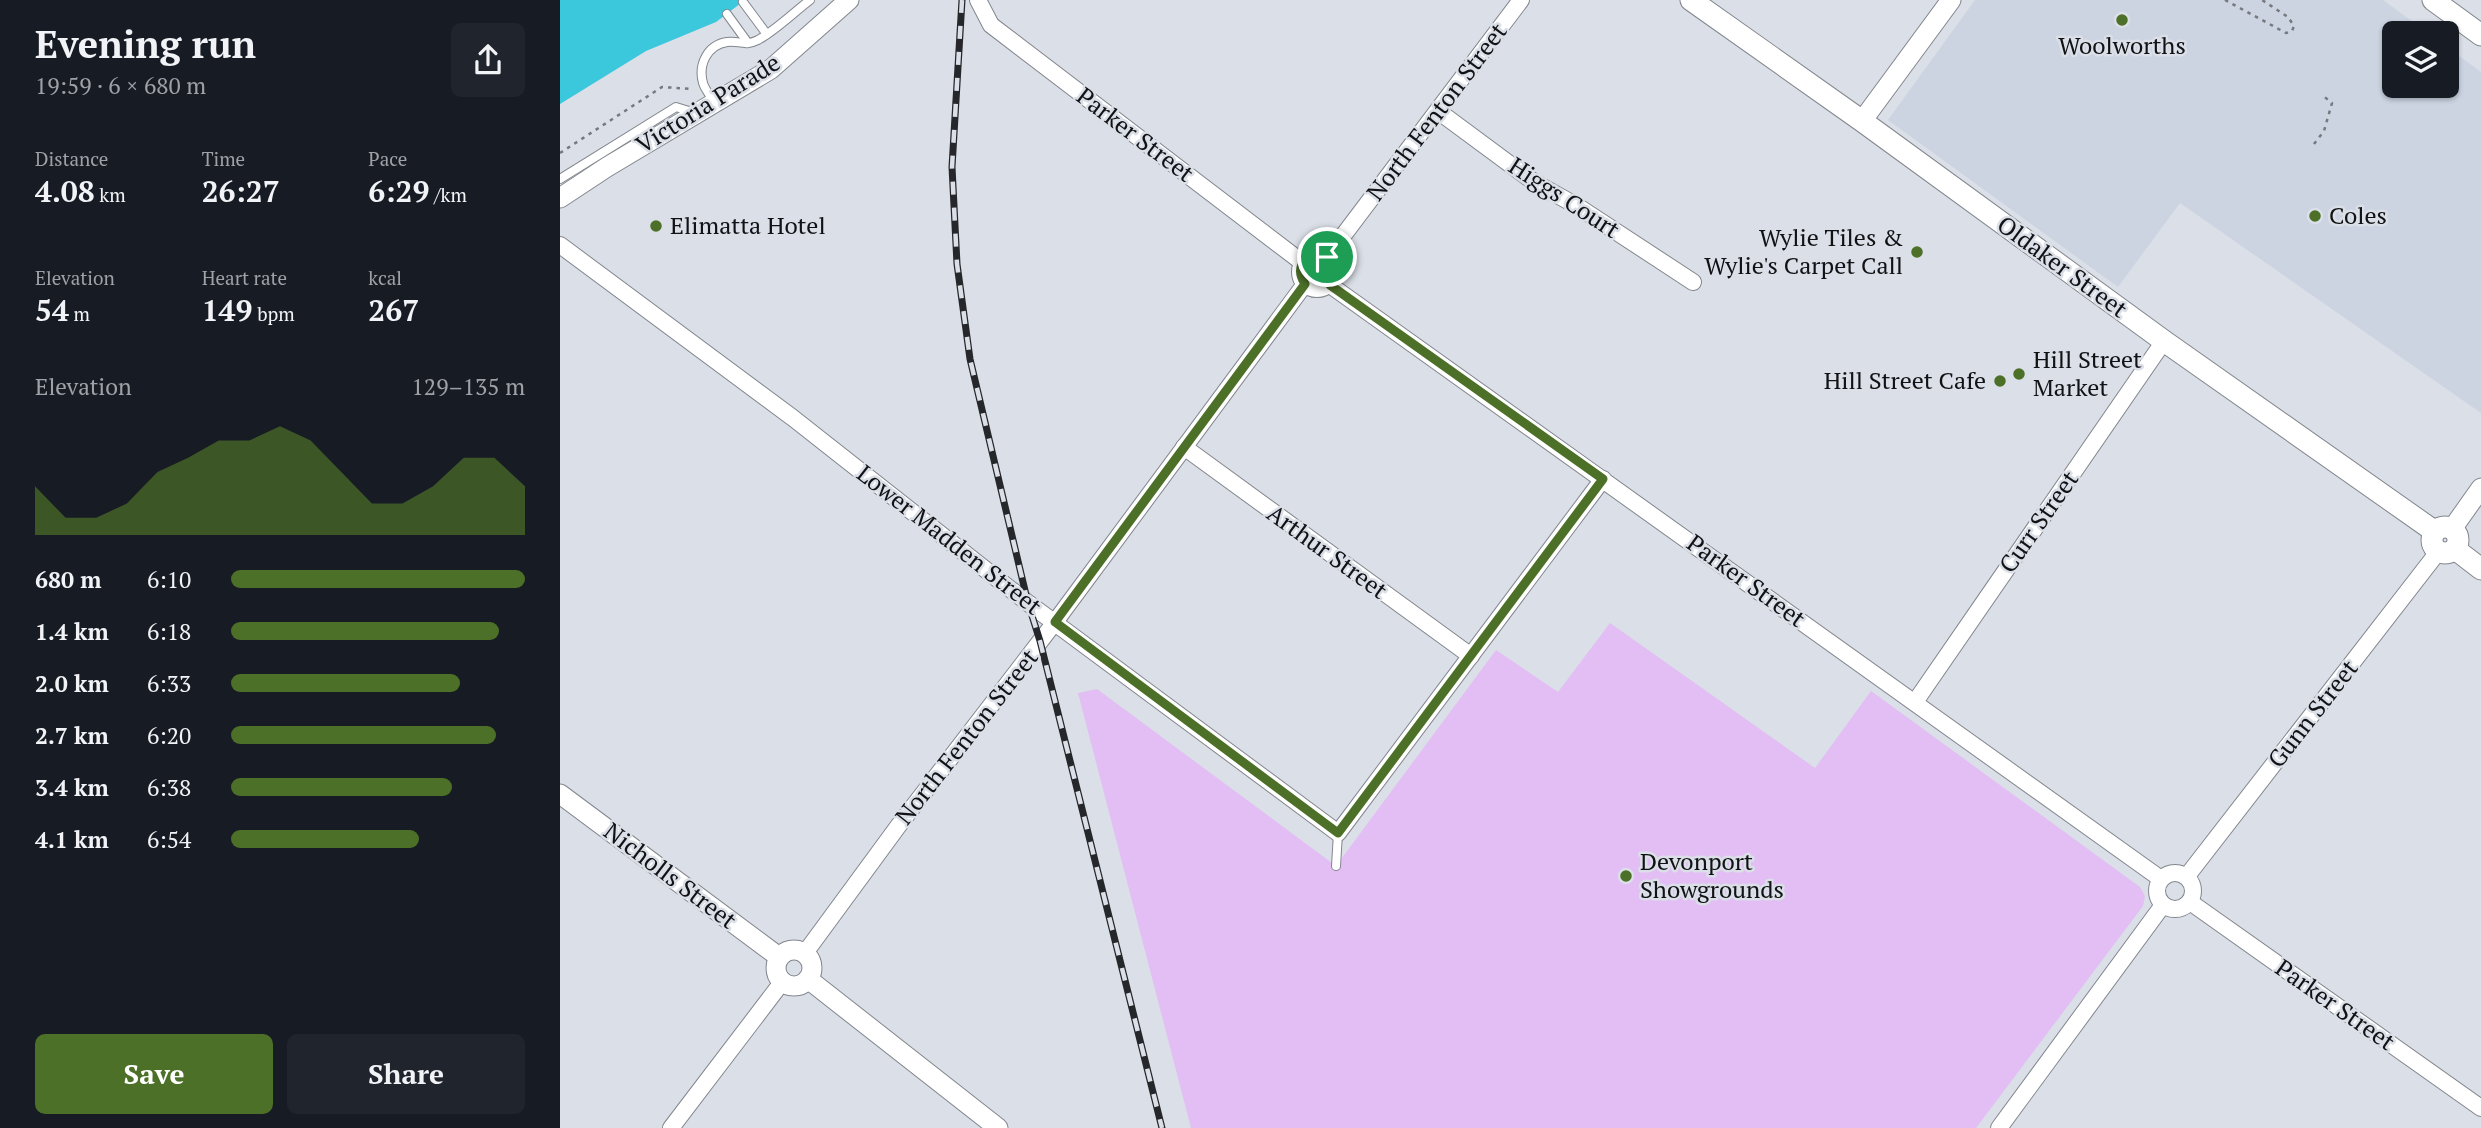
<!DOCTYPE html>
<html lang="en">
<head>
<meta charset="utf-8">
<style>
	:root { --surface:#171b24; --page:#20242c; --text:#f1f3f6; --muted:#9ea1a6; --accent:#4d7028 }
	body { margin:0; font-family:"PT Serif",serif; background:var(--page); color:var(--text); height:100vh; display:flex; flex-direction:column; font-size:26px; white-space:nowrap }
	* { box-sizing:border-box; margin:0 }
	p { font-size:23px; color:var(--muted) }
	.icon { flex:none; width:38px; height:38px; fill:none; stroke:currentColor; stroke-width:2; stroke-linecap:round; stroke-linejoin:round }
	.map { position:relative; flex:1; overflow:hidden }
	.drawer { display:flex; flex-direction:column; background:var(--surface); width:560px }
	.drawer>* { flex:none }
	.controls { position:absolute; left:1822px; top:21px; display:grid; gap:14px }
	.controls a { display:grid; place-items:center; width:77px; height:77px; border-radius:10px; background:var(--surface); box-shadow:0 2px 5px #0004; font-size:35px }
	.pin { position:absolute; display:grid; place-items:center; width:60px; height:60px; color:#fff; margin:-30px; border:4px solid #fff; border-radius:50%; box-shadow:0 2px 7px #0007 }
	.round { display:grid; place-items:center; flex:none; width:74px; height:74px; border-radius:10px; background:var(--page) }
	.head { display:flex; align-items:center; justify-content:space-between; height:119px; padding:0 35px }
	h1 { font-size:38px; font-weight:700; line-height:52px }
	.metrics { display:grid; grid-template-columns:repeat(3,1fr); gap:10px; height:119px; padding:7px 35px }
	.metrics div { display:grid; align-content:center }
	.metrics b { font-size:30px; font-weight:700 }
	.metrics small { font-size:19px; font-weight:400 }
	.metrics p { font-size:19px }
	.chart { height:196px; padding:14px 35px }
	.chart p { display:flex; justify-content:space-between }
	.chart svg { width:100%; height:126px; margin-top:7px; fill:var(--accent); opacity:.7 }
	.cta { display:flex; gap:14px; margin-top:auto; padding:14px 35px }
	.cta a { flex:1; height:80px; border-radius:10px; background:var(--accent); color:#fff; font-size:28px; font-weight:700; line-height:80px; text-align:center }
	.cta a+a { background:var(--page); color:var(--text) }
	ul { padding:0 35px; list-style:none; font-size:23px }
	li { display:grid; grid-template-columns:112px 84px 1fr; align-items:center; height:52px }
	li i { height:18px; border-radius:9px; background:var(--accent) }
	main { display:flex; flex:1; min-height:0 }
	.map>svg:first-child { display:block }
	.built { fill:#ccd4e2 }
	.green { fill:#e2bef4 }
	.water { fill:#3bc7dc }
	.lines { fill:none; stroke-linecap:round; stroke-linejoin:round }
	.service-casing { stroke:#82868d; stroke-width:10 }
	.minor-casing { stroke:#82868d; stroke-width:18 }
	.tertiary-casing { stroke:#82868d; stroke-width:21 }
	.secondary-casing { stroke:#82868d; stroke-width:23 }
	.path { stroke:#76797e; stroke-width:2.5; stroke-dasharray:3.5 5; stroke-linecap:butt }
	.service { stroke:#fff; stroke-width:8 }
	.minor { stroke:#fff; stroke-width:16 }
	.tertiary { stroke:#fff; stroke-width:19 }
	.secondary { stroke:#fff; stroke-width:21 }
	.rail-casing { stroke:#26272b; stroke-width:7 }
	.rail { stroke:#dbdfe7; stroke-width:4.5; stroke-dasharray:13; stroke-linecap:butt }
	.route-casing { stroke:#fff; stroke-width:14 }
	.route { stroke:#4d7028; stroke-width:9 }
	.poi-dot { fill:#4d7028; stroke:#dbdfe7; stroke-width:2.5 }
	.labels { text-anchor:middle; stroke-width:5; stroke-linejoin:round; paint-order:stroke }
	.poi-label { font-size:24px; fill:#111215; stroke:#dbdfe7; text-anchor:start }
	.street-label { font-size:24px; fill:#111215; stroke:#dbdfe7 }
</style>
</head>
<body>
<main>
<section class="drawer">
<div class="head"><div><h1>Evening run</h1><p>19:59 · 6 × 680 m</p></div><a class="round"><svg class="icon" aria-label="share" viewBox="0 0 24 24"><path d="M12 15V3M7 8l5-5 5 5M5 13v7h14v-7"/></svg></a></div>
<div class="metrics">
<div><p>Distance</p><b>4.08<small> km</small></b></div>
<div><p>Time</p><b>26:27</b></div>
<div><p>Pace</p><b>6:29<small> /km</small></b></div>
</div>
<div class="metrics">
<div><p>Elevation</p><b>54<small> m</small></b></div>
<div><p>Heart rate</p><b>149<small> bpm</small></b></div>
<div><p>kcal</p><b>267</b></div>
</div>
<div class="chart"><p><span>Elevation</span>129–135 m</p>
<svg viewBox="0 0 160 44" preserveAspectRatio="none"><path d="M0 44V27L10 38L20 38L30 33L40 22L50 17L60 11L70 11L80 6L90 11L100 22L110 33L120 33L130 27L140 17L150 17L160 27V44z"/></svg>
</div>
<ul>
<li><b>680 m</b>6:10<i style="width:100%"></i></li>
<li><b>1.4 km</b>6:18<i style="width:91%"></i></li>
<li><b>2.0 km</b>6:33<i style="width:78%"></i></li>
<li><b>2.7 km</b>6:20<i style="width:90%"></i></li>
<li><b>3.4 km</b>6:38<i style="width:75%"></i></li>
<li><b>4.1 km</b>6:54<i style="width:64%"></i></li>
</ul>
<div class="cta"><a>Save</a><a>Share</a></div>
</section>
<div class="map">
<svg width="1921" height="1128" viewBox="0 0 1921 1128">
	<rect width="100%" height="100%" fill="#dbdfe7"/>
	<path class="built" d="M1415 0H1823L1868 33H1834V86H1886L1887 47 1921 72V413L1620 203 1558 287 1328 120Z"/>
	<path class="green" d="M1050 623 1255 768 1311 691 1580 887 1585 896 1583 906 1416 1128H631L518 693 537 689 776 866 936 650 998 692Z"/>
	<path class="water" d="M0 0H185L156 22 86 51 0 104Z"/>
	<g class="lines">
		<g class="service-casing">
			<g id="service">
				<path d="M183 2 206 33"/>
				<path d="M167 14 188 43"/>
				<path d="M154 102C151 96 145 90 143 83 138 65 147 45 167 42 179 40 184 47 198 40 216 30 233 13 250 0"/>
				<path d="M0 179 116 107 132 112"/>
				<path d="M776 866 778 833"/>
			</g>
		</g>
		<g class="minor-casing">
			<g id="minor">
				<path d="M418 0 431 25 743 263"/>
				<path d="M878 111 974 182 1017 206 1133 282"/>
				<path d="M0 245 233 418 468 603 778 833 1043 479"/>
				<circle cx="757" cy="272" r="17"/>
				<path d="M767 257 961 0"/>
				<path d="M770 285 1601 879"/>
				<path d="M624 447 911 656"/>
				<path d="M1355 702 1604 341"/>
				<circle cx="1615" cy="891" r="18"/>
				<path d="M1627 876 1878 552"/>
				<path d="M1630 902 1921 1108"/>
				<path d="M245 953 339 825 495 622 745 284"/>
				<path d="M111 1128 223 981"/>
				<path d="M1439 1128 1603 905"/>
			</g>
		</g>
		<g class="tertiary-casing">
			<g id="tertiary">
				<path d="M1302 121 1391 0"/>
				<path d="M0 198 47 167 211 69 289 0"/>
				<path d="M1892 529 1921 488"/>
				<path d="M0 794 219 957"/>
				<circle cx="234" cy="968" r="18"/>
				<path d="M248 979 438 1128"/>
			</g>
		</g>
		<g class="secondary-casing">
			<g id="secondary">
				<path d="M1131 0 1302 121 1604 341 1874 531"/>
				<path d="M1873 0 1921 35"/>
				<circle cx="1885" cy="540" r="13"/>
				<path d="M1895 549 1921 569"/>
			</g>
		</g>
		<g class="path">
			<path d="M1665 0 1726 33 1732 31 1734 26 1728 17 1702 0"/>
			<path d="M1754 144 1764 131 1772 103 1762 95"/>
			<path d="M0 153 102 87 133 89"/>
		</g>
		<use href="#service" class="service"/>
		<use href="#minor" class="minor"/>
		<use href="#tertiary" class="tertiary"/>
		<use href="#secondary" class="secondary"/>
		<g class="rail-casing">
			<path id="rail" d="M402 0 392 167 397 264 410 359 468 603 480 641 602 1128"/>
		</g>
		<use href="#rail" class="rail"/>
	</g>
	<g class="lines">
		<g class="route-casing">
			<path id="route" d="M758 255C773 259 779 271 770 285L1043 479 778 833 495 622 745 284C736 270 741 257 758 255Z"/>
		</g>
		<use href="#route" class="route"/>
	</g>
	<g class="poi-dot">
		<circle cx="1562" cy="20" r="7"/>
		<circle cx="1755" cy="216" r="7"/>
		<circle cx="96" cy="226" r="7"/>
		<circle cx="1357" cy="252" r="7"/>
		<circle cx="1459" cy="374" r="7"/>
		<circle cx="1440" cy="381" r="7"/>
		<circle cx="1066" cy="876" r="7"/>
	</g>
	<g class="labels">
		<g class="poi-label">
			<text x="1562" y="54" text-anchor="middle">Woolworths</text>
			<text x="1769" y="224">Coles</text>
			<text x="110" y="234">Elimatta Hotel</text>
			<text x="1343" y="246" text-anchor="end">Wylie Tiles &amp;<tspan x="1343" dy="28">Wylie's Carpet Call</tspan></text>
			<text x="1473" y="368">Hill Street<tspan x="1473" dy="28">Market</tspan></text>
			<text x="1426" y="389" text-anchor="end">Hill Street Cafe</text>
			<text x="1080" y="870">Devonport<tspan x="1080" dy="28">Showgrounds</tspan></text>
		</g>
		<g class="street-label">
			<text transform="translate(148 104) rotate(-32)" y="8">Victoria Parade</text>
			<text transform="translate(877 112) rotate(-53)" y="8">North Fenton Street</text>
			<text transform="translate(575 135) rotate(37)" y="8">Parker Street</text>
			<text transform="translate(1004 198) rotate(33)" y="8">Higgs Court</text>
			<text transform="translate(1502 267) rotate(36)" y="8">Oldaker Street</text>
			<text transform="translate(1479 522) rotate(-55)" y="8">Curr Street</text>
			<text transform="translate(389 540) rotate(38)" y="8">Lower Madden Street</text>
			<text transform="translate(767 552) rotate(36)" y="8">Arthur Street</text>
			<text transform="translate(1186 581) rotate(36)" y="8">Parker Street</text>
			<text transform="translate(1753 714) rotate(-52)" y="8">Gunn Street</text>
			<text transform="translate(407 737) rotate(-52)" y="8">North Fenton Street</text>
			<text transform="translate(110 876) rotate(37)" y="8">Nicholls Street</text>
			<text transform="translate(1775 1005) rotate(35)" y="8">Parker Street</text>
		</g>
	</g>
</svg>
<div class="controls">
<a><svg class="icon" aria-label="layers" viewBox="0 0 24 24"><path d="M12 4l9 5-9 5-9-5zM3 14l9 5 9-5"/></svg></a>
</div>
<div class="pin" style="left:767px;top:257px;background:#1e9e55"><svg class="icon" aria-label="arrive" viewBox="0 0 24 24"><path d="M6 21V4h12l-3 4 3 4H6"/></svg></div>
</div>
</main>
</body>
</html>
